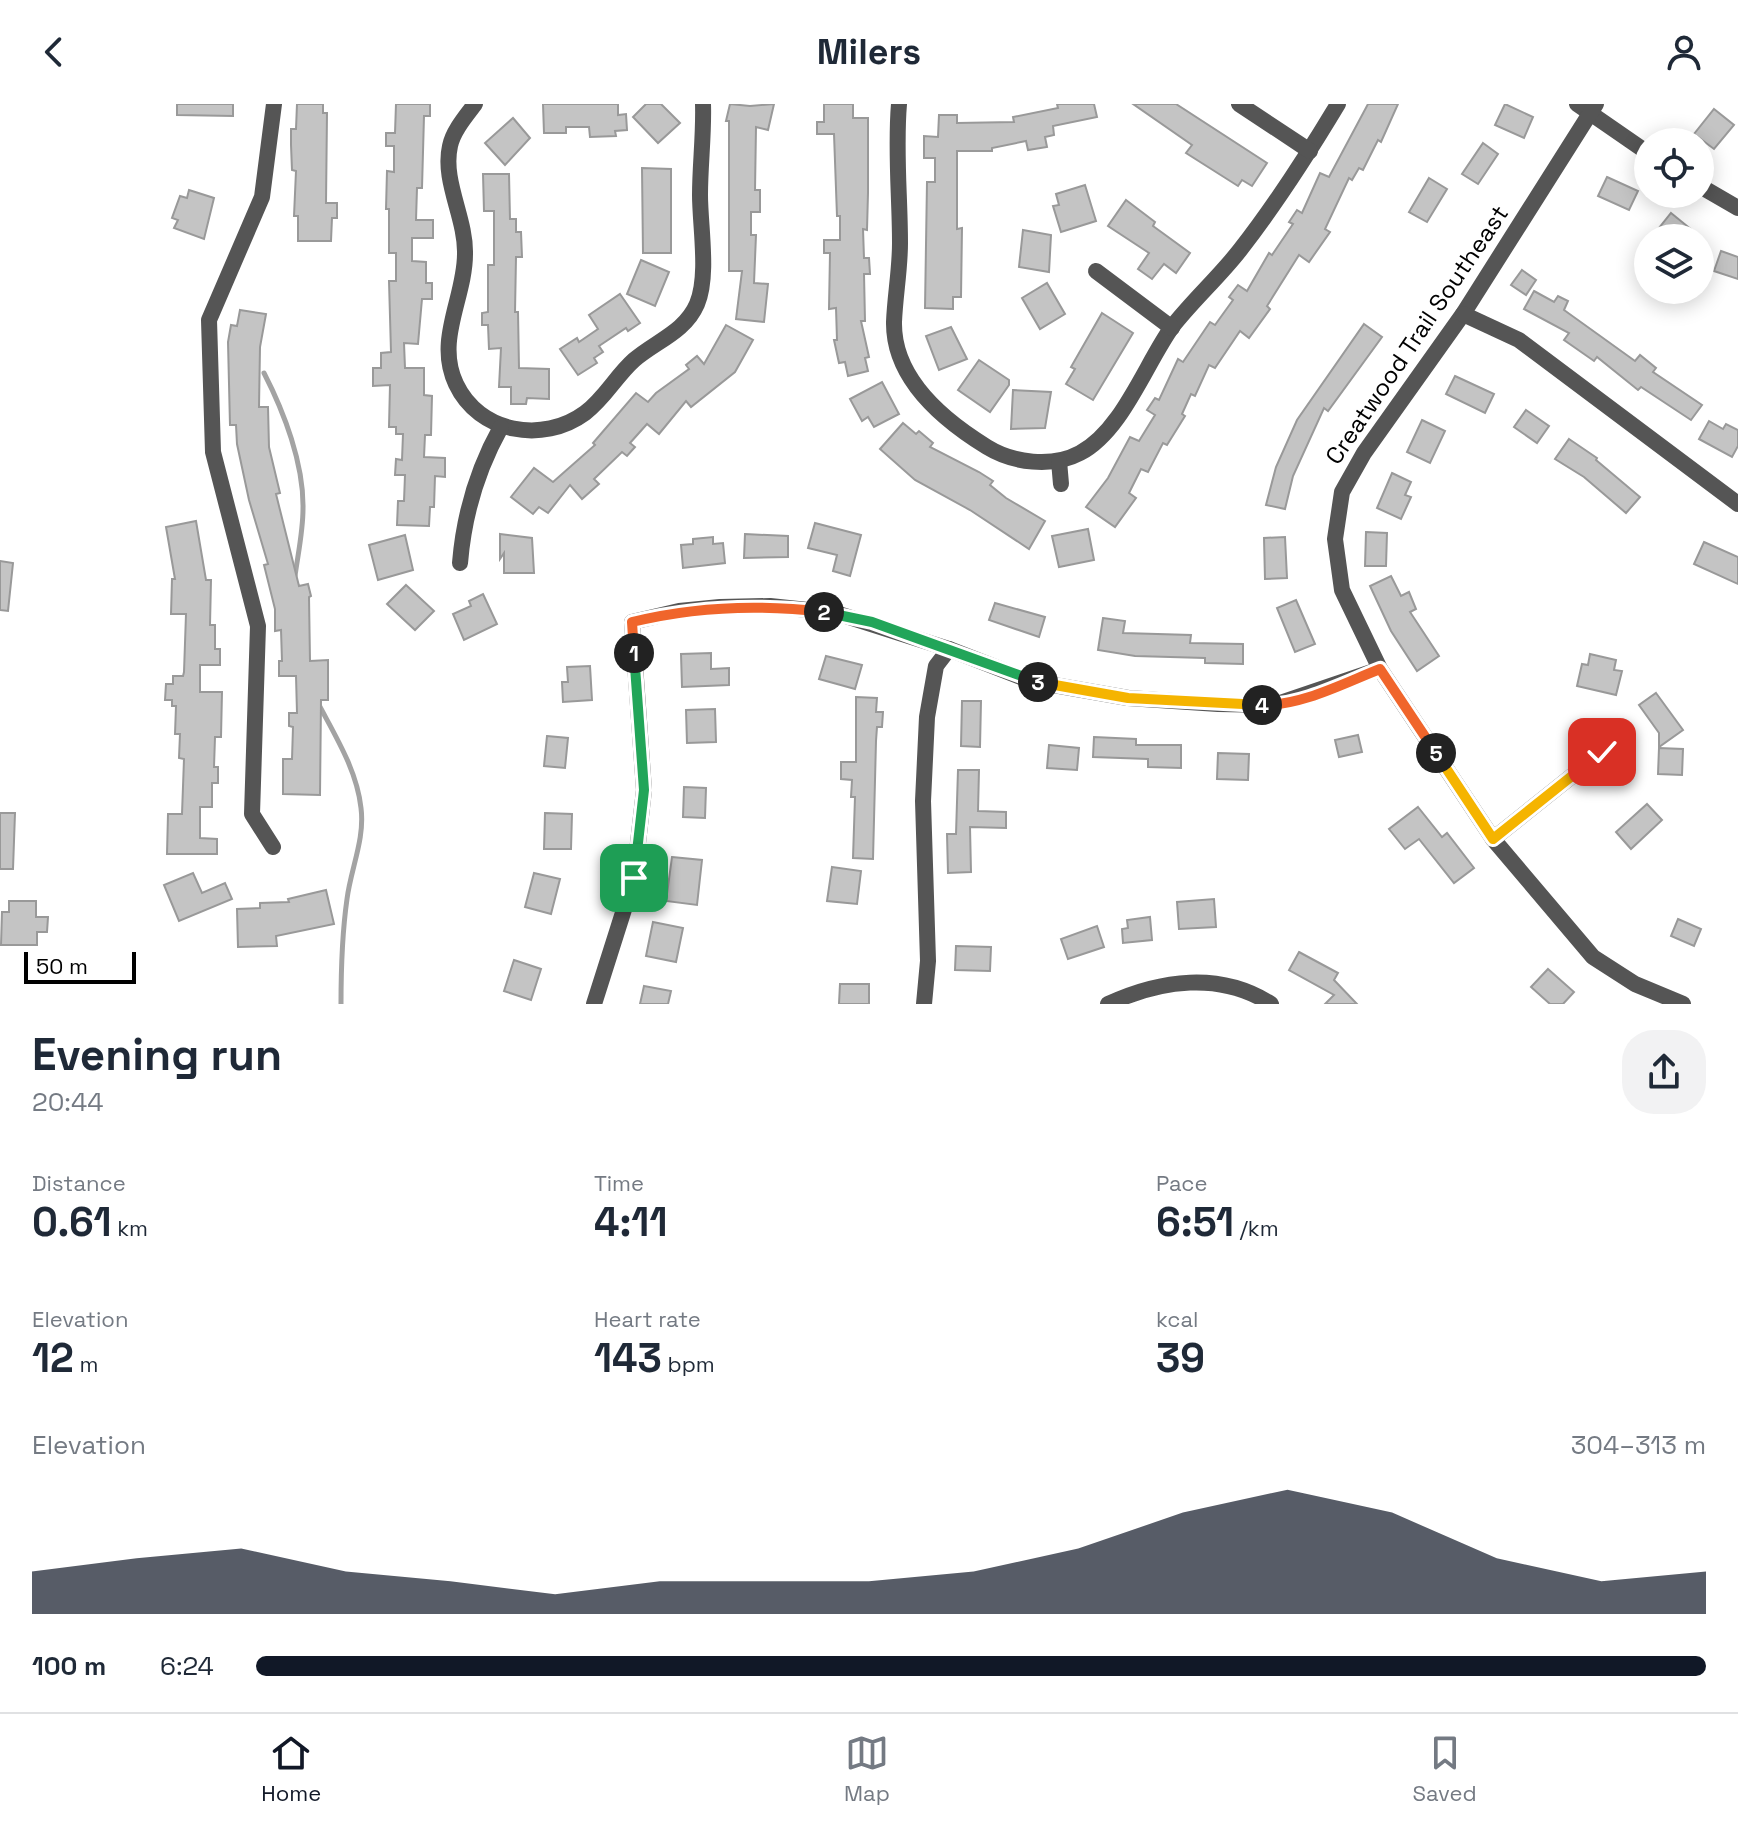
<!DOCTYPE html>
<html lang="en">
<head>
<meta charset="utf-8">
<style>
	:root { --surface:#fff; --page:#f2f2f3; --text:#1f2937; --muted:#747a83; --line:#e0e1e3; --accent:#111827 }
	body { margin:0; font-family:"Space Grotesk",sans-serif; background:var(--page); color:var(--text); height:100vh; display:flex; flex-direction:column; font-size:30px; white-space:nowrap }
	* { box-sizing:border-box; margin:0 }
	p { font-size:26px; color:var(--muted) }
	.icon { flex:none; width:44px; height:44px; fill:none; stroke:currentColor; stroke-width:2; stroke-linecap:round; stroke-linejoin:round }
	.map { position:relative; height:900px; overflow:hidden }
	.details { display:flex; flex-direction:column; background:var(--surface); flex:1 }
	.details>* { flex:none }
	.buttons { position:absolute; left:1634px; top:24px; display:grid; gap:16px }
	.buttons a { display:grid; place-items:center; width:80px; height:80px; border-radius:50%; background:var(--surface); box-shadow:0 4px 20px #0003; font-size:40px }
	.scale { position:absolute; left:24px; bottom:20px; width:112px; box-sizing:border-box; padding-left:8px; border:4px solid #000; border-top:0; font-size:22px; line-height:28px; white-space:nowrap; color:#000; -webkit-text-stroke:6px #fff; paint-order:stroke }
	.pin { position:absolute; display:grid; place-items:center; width:68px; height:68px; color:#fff; margin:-34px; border-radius:16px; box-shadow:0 4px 12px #0006 }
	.km { position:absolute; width:40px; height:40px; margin:-20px; border-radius:50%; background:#222; color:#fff; font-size:22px; line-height:40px; text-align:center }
	.round { display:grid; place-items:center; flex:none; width:84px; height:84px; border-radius:32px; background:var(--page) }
	.headline { display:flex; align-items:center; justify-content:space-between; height:136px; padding:0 32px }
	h1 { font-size:44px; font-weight:600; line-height:60px }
	.metrics { display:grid; grid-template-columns:repeat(3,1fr); gap:12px; height:136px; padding:8px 32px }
	.metrics div { display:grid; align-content:center }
	.metrics b { font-size:40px; font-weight:600 }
	.metrics small { font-size:22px; font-weight:400 }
	.metrics p { font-size:22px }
	.chart { height:224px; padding:16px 32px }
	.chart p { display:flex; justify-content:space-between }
	.chart svg { width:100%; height:144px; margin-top:8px; fill:var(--accent); opacity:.7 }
	ul { padding:0 32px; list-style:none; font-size:26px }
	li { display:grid; grid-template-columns:128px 96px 1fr; align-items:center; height:60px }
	li i { height:20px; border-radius:10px; background:var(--accent) }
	header { display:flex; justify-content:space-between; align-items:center; height:104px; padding:0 32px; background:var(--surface); font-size:36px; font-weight:600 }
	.tabs { display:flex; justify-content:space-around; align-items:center; height:112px; border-top:2px solid var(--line); background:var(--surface); font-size:22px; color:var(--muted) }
	.tabs a { display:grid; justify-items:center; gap:4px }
	.tabs .on { color:var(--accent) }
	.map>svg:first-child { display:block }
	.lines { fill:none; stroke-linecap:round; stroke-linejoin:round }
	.stream { stroke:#a3a3a3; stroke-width:5 }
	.building { fill:#c4c4c4; stroke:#999; stroke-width:2 }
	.minor { stroke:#555; stroke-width:16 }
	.split-1-casing { stroke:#fff; stroke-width:16 }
	.split-2-casing { stroke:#fff; stroke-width:16 }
	.split-3-casing { stroke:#fff; stroke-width:16 }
	.split-4-casing { stroke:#fff; stroke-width:16 }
	.split-5-casing { stroke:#fff; stroke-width:16 }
	.split-6-casing { stroke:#fff; stroke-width:16 }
	.split-1 { stroke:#22a559; stroke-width:10 }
	.split-2 { stroke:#f0652b; stroke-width:10 }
	.split-3 { stroke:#22a559; stroke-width:10 }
	.split-4 { stroke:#f5b400; stroke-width:10 }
	.split-5 { stroke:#f0652b; stroke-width:10 }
	.split-6 { stroke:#f5b400; stroke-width:10 }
	.labels { text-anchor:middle; stroke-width:8; stroke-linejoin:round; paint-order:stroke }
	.street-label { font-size:24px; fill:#000; stroke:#fff }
</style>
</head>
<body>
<header><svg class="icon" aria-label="back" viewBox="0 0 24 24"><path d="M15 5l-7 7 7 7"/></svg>Milers<svg class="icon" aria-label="person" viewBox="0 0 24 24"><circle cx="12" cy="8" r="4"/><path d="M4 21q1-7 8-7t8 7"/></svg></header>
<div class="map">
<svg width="1738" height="900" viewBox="0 0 1738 900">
	<rect width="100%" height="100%" fill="#fff"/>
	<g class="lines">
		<g class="stream">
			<path d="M264 269C284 308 304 360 303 405 303 427 298 450 295 472"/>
			<path d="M319 601C336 633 357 667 361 704 365 735 351 764 347 795 342 830 341 865 341 900"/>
		</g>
	</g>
	<g class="building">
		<path d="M177 0H233V12L177 11Z"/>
		<path d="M297 0H323V9H327L326 99H337V114H332L331 137H298V112H294L296 67 292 66 291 41V25H296Z"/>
		<path d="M396 0H430V12H424L422 84H417L416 116H433V134H412V157L426 158V179H432V195H422L418 240 404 239 405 264H424V291L432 292 431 331H425L424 353 445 354V373L435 372 434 403H430L429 422 397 421 398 397H404L405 371H395L396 355 402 356 403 330H396V323H389L390 281 373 282V264H381V249L391 248 389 177H396V149H389V105H386L387 67 394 68V42H386V29H395Z"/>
		<path d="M543 0H618V11L626 10 627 26 615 27 616 32 590 33 589 23H566V29H544Z"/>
		<path d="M646 0H661L680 19 658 39 633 13Z"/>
		<path d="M730 0 750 2 774 0 768 26 756 23 755 86H760V108H751V131H756L754 179 768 180 764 218 736 215 742 167H729V17H726Z"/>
		<path d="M824 0H853V14H868V89L867 126 863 125 864 154H869L870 170H864L865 217H861L869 253 865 254 868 267 848 272 845 258 839 259 834 236H837L836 204 829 205 830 149H824V136H840V112H837L834 30H817V18H824Z"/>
		<path d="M1057 0H1094L1097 13 1053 22 1054 31 1045 33 1047 43 1028 46 1026 37 992 44V47H957V125L962 124 961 193H953V205L925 204 927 78H935V54H924V32L938 33 939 11H957V19L1014 18 1013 13 1058 4Z"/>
		<path d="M1133 0H1176L1267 59 1252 82 1242 76 1238 82 1186 49 1192 41Z"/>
		<path d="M1368 0H1398L1381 38 1378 36 1363 66 1359 64 1352 76 1349 74 1325 125 1330 128 1309 158 1299 151 1267 202 1270 205 1249 234 1240 227 1215 264 1209 261 1195 292 1191 290 1182 310 1185 312 1167 341 1163 339 1148 368 1141 365 1129 389 1136 394 1115 423 1086 403 1108 374 1130 333 1139 337 1155 311 1147 306 1155 294 1159 296 1178 255 1183 258 1210 218 1215 221 1233 196 1229 193 1238 181 1247 187 1269 149 1272 151 1293 120 1289 118 1297 106 1302 109 1320 69 1329 73Z"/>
		<path d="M1505 0 1533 13 1524 34 1495 21Z"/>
		<path d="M1714 5 1734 21 1714 45 1694 30Z"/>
		<path d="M513 14 530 34 505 61 485 39Z"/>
		<path d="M1483 39 1498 50 1478 80 1462 70Z"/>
		<path d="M642 64 671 65V149H643Z"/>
		<path d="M483 70H509L510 115H516V128H521L522 153H516L515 208H518L519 264 549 265V295L527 294 526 300H511V283H499L501 244 489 245 488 221H482V209L488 208V161H494V107H484Z"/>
		<path d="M1607 73 1638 87 1629 106 1598 92Z"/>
		<path d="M1429 74 1447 85 1427 118 1409 108Z"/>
		<path d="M1085 81 1096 117 1061 128 1053 102 1059 101 1056 90Z"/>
		<path d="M189 86 214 94 204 135 174 124 178 116 172 114 180 92 187 94Z"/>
		<path d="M1126 96 1155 118 1153 122 1190 149 1176 169 1164 160 1152 175 1138 165 1149 149 1108 122Z"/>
		<path d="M1671 109 1692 126 1685 134H1651Z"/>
		<path d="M1023 126 1051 131 1049 168 1019 163Z"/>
		<path d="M1721 147 1738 153V175L1714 167Z"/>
		<path d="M641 156 669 168 655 202 627 190Z"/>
		<path d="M1522 166 1536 176 1526 191 1511 181Z"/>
		<path d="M1047 179 1065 210 1040 225 1022 194Z"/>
		<path d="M1534 187 1554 198 1558 192 1568 197 1564 206 1635 257 1640 251 1656 264 1653 268 1702 301 1691 316 1641 283 1638 286 1597 253 1594 257 1564 236 1569 229 1524 205Z"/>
		<path d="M620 190 640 219 628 227 626 224 599 242 603 248 594 254 597 259 578 271 560 245 577 234 579 238 598 225 589 211Z"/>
		<path d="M240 206 266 210 260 243 259 303H268L269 343 280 389 276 390 299 482 308 480 311 492 309 493 310 557 328 556V596H321L320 691 283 690V655H292L293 623 289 622V609H297L296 572H279V557H282L281 526 275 527V505L264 461 268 460 249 396 237 340 236 321H230L228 238 231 221 237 222Z"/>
		<path d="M1102 209 1133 229 1093 296 1066 280 1075 265 1071 263Z"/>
		<path d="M1364 220 1382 233 1328 307 1324 304 1293 372 1285 405 1266 401 1276 363 1297 316Z"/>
		<path d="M726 221 753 236 735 268 691 303 686 297 659 330 647 320 630 339 635 343 627 352 622 348 594 375 599 380 582 395 570 381 548 409 539 403 533 410 511 393 534 364 553 378 595 341 593 339 636 289 648 298 656 289 689 265 686 261 697 252 704 260Z"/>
		<path d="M951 223 967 255 939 266 926 232Z"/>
		<path d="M979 256 1009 276V281L990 308 958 286Z"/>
		<path d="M1455 272 1494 290 1485 309 1446 290Z"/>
		<path d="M882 278 899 310 874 323 868 313 862 317 850 295Z"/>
		<path d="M1013 286 1051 288 1045 324 1011 325Z"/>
		<path d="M1526 306 1549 322 1537 339 1514 323Z"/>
		<path d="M1422 316 1445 327 1430 359 1407 348Z"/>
		<path d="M1709 317 1723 325 1726 320 1738 326V342L1732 353 1699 335Z"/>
		<path d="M903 319 916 330 919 327 933 339 930 343 979 368 993 377 990 381 1006 394 1045 417 1029 445 970 406 915 376 880 345Z"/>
		<path d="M1569 335 1597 354 1596 356 1640 393 1626 409 1584 373 1555 355Z"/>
		<path d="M1392 369 1411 378 1405 391 1411 393 1401 415 1377 404Z"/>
		<path d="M196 417 206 476H211L210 521H215V545H220V561H200V588H222L221 633H215L214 663H218V679H212V703H200V734L217 735V750H167L168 710H182L184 655 179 654 180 630H175L176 602H172V596H165L166 580H173V572H183L184 568 186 510H171L172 475H175L166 423Z"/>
		<path d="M815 419 861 431 850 472 833 467 837 451 808 444Z"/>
		<path d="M1088 425 1094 456 1059 463 1052 432Z"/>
		<path d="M1366 428 1387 429 1386 462H1365Z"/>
		<path d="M500 430 532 434 534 469H504V449L500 455Z"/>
		<path d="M745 430 788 432V453L744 454Z"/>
		<path d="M405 431 413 466 378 476 369 441Z"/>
		<path d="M713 433V440L723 439 725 459 683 464 681 441 693 440V435Z"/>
		<path d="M1285 433 1287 474 1265 475 1264 434Z"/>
		<path d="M1704 438 1738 453V480L1694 460Z"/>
		<path d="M0 457 13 459 8 507 0 506Z"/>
		<path d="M1391 472 1401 492 1409 488 1416 505 1410 508 1439 552 1417 567 1391 527 1370 482Z"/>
		<path d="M406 481 434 507 415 526 387 500Z"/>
		<path d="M483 490 497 520 464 536 453 510 471 502 469 497Z"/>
		<path d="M1296 496 1315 540 1295 548 1277 504Z"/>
		<path d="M995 499 1045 513 1039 533 989 516Z"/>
		<path d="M1103 514 1125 517 1123 529 1191 531 1190 539 1243 540V560L1205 559V554L1135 552 1098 546Z"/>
		<path d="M711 549V565L729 564V581L682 583 681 550Z"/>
		<path d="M1590 550 1616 556 1614 566 1622 567 1616 591 1577 582 1582 560 1588 561Z"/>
		<path d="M826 552 862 561 855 585 819 575Z"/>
		<path d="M590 562 592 596 563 598 562 578H568L567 563Z"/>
		<path d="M1656 589 1683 626 1659 643V629L1639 601Z"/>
		<path d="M856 593 877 594 876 608H883L882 623H877L876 637 873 755 853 754 855 693H851L852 676 841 675V658H856Z"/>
		<path d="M962 597H981L980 643 961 642Z"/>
		<path d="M715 605 716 638 687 639 686 606Z"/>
		<path d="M1358 631 1362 648 1339 653 1335 636Z"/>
		<path d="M547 632 568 634 565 664 544 662Z"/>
		<path d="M1094 633 1136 635V641H1181V664L1148 663V655L1093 653Z"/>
		<path d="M1049 641 1079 644 1077 666 1047 664Z"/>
		<path d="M1659 644 1683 645 1682 671 1658 670Z"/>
		<path d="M1218 649 1249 650 1248 676 1217 675Z"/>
		<path d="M958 666H979L978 707 1006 708V724L970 723 971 768 948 769 947 730H956Z"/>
		<path d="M684 683 706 684 705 714 683 713Z"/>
		<path d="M1647 700 1662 716 1631 745 1616 728Z"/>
		<path d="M1418 703 1442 733 1447 729 1474 764 1454 779 1419 735 1405 745 1389 725Z"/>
		<path d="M0 709H15L13 765H0Z"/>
		<path d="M545 709 572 710 571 745H544Z"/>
		<path d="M672 753 702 756 697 801 666 797Z"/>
		<path d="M832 763 861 767 857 800 827 797Z"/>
		<path d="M193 769 202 789 225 779 232 795 179 817 164 781Z"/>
		<path d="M534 769 560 775 551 810 525 803Z"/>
		<path d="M326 786 334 820 276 832 277 842 238 843 237 805 260 804V799L289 798 288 795Z"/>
		<path d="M1214 795 1216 823 1179 825 1177 798Z"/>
		<path d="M9 797H36V813H48L47 828H37V841H1L2 808H9Z"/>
		<path d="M1150 813 1152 836 1123 839 1122 825 1128 824 1127 816Z"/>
		<path d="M1678 815 1701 825 1694 842 1671 832Z"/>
		<path d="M653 818 683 824 676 858 646 852Z"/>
		<path d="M1097 822 1104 843 1068 855 1061 835Z"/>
		<path d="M956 842 991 843 990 867 955 866Z"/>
		<path d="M1299 848 1338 869 1334 876 1357 900H1325L1334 891 1289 866Z"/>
		<path d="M514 856 541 865 531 896 504 887Z"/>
		<path d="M1548 865 1574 888 1563 900H1550L1531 883Z"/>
		<path d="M840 880H869V900H839Z"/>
		<path d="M644 882 671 887 668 900H640Z"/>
	</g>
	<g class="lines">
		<g class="minor">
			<path d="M475 0C466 12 453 27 450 42 442 77 466 114 465 150 465 194 435 236 456 280 479 329 543 340 585 309 605 294 616 272 634 256 656 237 685 228 697 200 709 172 700 122 700 91 700 61 704 30 703 0"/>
			<path d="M899 0C895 46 900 93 900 139 900 166 895 192 894 218 893 275 943 316 987 343 1013 359 1052 364 1080 349 1122 327 1145 261 1172 223 1193 196 1219 173 1240 146 1276 100 1308 50 1338 0"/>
			<path d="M1239 0 1310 47"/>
			<path d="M1577 0 1648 49"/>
			<path d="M1596 0 1463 210 1364 349 1342 388 1335 435 1342 486 1380 565 1493 735 1593 853 1635 880 1683 900"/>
			<path d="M1700 82 1738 104"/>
			<path d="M1096 167 1172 224"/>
			<path d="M1463 210 1519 236 1738 400"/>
			<path d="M1059 357 1061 380"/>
			<path d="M460 459C464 410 477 366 501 323"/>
			<path d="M1493 735 1602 648"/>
			<path d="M273 743 252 710 258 522 213 348 209 216 262 93 274 0"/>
			<path d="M594 900 634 774 644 686 632 518 679 507 720 503 770 502 836 509 949 545 1031 577 1128 594 1218 600 1274 601 1380 565"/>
			<path d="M924 900 928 857 923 697 927 613 936 562 949 545"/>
			<path d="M1108 900C1160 876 1220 867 1271 900"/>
		</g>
	</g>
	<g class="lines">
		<g class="split-1-casing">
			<path id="split-1" d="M634 774 644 686 634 549"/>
		</g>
		<g class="split-2-casing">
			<path id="split-2" d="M634 549 632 518C697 502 758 500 824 508"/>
		</g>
		<g class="split-3-casing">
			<path id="split-3" d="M824 508 872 518 1038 578"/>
		</g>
		<g class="split-4-casing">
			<path id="split-4" d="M1038 578 1128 594 1262 601"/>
		</g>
		<g class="split-5-casing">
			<path id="split-5" d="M1262 601C1301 602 1344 579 1380 565L1436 649"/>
		</g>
		<g class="split-6-casing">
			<path id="split-6" d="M1436 649 1493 735 1602 648"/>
		</g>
		<use href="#split-1" class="split-1"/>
		<use href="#split-2" class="split-2"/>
		<use href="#split-3" class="split-3"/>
		<use href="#split-4" class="split-4"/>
		<use href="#split-5" class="split-5"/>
		<use href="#split-6" class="split-6"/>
	</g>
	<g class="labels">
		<g class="street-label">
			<text transform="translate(1417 231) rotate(-56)" y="8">Creatwood Trail Southeast</text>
		</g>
	</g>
</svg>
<div class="buttons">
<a><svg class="icon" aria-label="locate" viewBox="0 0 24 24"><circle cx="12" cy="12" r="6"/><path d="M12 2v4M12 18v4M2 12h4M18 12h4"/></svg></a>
<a><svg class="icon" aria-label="layers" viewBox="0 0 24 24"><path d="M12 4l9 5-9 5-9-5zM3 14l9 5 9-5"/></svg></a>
</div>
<div class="scale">50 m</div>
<div class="pin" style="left:634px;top:774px;background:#1e9e55"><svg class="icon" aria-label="arrive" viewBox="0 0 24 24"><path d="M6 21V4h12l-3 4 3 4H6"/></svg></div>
<div class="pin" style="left:1602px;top:648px;background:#d93025"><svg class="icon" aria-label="check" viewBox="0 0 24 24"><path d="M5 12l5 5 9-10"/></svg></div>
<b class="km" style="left:634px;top:549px">1</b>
<b class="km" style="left:824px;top:508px">2</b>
<b class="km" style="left:1038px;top:578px">3</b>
<b class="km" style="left:1262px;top:601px">4</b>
<b class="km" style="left:1436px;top:649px">5</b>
</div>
<section class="details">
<div class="headline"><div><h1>Evening run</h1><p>20:44</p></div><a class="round"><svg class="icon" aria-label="share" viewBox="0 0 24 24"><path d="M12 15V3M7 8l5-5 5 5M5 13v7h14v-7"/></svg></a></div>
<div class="metrics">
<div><p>Distance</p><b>0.61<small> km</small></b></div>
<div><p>Time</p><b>4:11</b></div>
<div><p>Pace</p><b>6:51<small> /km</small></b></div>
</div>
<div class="metrics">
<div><p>Elevation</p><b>12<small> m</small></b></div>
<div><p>Heart rate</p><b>143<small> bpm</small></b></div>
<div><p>kcal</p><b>39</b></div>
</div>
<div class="chart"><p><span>Elevation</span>304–313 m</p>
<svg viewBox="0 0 160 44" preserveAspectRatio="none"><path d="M0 44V31L10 27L20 24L30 31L40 34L50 38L60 34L70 34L80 34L90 31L100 24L110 13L120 6L130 13L140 27L150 34L160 31V44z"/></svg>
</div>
<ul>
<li><b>100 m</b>6:24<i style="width:100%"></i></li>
</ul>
</section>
<nav class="tabs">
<a class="on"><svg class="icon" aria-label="home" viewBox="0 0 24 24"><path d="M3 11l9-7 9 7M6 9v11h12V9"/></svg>Home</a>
<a><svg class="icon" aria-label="map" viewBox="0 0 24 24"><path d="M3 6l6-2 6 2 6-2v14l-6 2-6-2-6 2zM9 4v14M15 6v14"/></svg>Map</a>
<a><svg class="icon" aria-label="saved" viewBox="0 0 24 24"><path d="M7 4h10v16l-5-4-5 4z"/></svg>Saved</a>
</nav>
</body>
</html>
